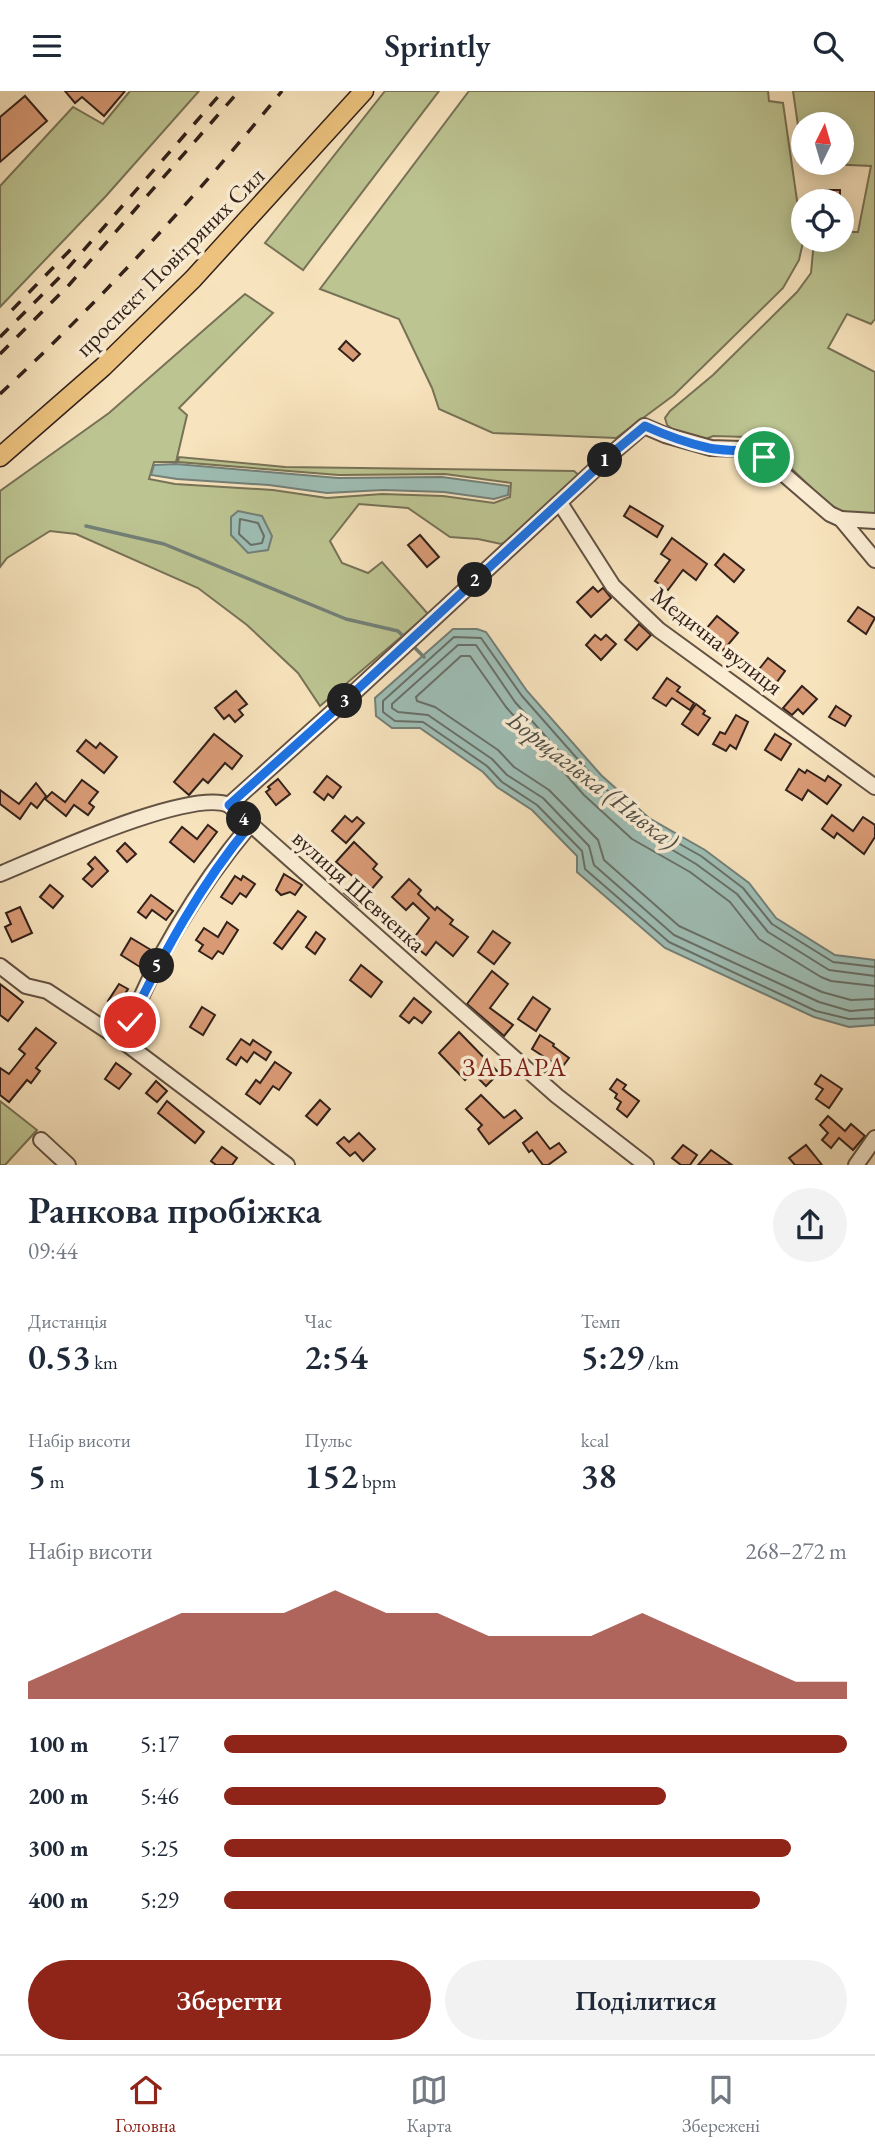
<!DOCTYPE html>
<html lang="uk">
<head>
<meta charset="utf-8">
<style>
	:root { --surface:#fff; --page:#f2f2f3; --text:#1f2937; --muted:#747a83; --line:#e0e1e3; --accent:#8f2418 }
	body { margin:0; font-family:"EB Garamond",serif; background:var(--page); color:var(--text); height:100vh; display:flex; flex-direction:column; font-size:26px; white-space:nowrap }
	* { box-sizing:border-box; margin:0 }
	p { font-size:23px; color:var(--muted) }
	.icon { flex:none; width:38px; height:38px; fill:none; stroke:currentColor; stroke-width:2; stroke-linecap:round; stroke-linejoin:round }
	.map { position:relative; height:1074px; overflow:hidden }
	.details { display:flex; flex-direction:column; background:var(--surface); flex:1 }
	.details>* { flex:none }
	.needle { width:46px; rotate:5deg }
	.tools { position:absolute; left:791px; top:21px; display:grid; gap:14px }
	.tools a { display:grid; place-items:center; width:63px; height:63px; border-radius:50%; background:var(--surface); box-shadow:0 4px 18px #0003; font-size:35px }
	.pin { position:absolute; display:grid; place-items:center; width:60px; height:60px; color:#fff; margin:-30px; border:4px solid #fff; border-radius:50%; box-shadow:0 2px 7px #0007 }
	.km { position:absolute; width:35px; height:35px; margin:-18px; border-radius:50%; background:#222; color:#fff; font-size:19px; line-height:35px; text-align:center }
	.round { display:grid; place-items:center; flex:none; width:74px; height:74px; border-radius:37px; background:var(--page) }
	.headline { display:flex; align-items:center; justify-content:space-between; height:119px; padding:0 28px }
	h1 { font-size:38px; font-weight:600; line-height:52px }
	.stats { display:grid; grid-template-columns:repeat(3,1fr); gap:10px; height:119px; padding:7px 28px }
	.stats div { display:grid; align-content:center }
	.stats b { font-size:35px; font-weight:600 }
	.stats small { font-size:19px; font-weight:400 }
	.stats p { font-size:19px }
	.chart { height:196px; padding:14px 28px }
	.chart p { display:flex; justify-content:space-between }
	.chart svg { width:100%; height:126px; margin-top:7px; fill:var(--accent); opacity:.7 }
	.button { display:flex; gap:14px; margin-top:auto; padding:14px 28px }
	.button a { flex:1; height:80px; border-radius:42px; background:var(--accent); color:#fff; font-size:28px; font-weight:600; line-height:80px; text-align:center }
	.button a+a { background:var(--page); color:var(--text) }
	ul { padding:0 28px; list-style:none; font-size:23px }
	li { display:grid; grid-template-columns:112px 84px 1fr; align-items:center; height:52px }
	li i { height:18px; border-radius:9px; background:var(--accent) }
	header { display:flex; justify-content:space-between; align-items:center; height:91px; padding:0 28px; background:var(--surface); font-size:32px; font-weight:600 }
	.dock { display:flex; justify-content:space-around; align-items:center; height:98px; border-top:2px solid var(--line); background:var(--surface); font-size:19px; color:var(--muted) }
	.dock a { display:grid; justify-items:center; gap:4px }
	.dock .selected { color:var(--accent) }
	.map>svg:first-child { display:block }
	.green { fill:#bcc491; stroke:#777256; stroke-width:2 }
	.water { fill:#9ebeb5; stroke:#737f77; stroke-width:2 }
	.lines { fill:none; stroke-linecap:round; stroke-linejoin:round }
	.shore { stroke:#687068; stroke-width:2 }
	.stream { stroke:#737f77; stroke-width:3.5 }
	.building { fill:#d89a75; stroke:#32211a; stroke-width:2 }
	.minor-casing { stroke:#635243; stroke-width:18 }
	.major-casing { stroke:#32211a; stroke-width:21 }
	.minor { stroke:#faedd4; stroke-width:14 }
	.major { stroke:#ecc27e; stroke-width:18 }
	.rail { stroke:#32211a; stroke-width:3.5; stroke-dasharray:12 12; stroke-linecap:butt }
	.route-casing { stroke:#fff; stroke-width:14 }
	.route { stroke:#1a73e8; stroke-width:9 }
	.labels { text-anchor:middle; stroke-width:7; stroke-linejoin:round; paint-order:stroke }
	.street-label { font-size:24px; fill:#32211a; stroke:#faedd4 }
	.water-label { font-size:26px; font-style:italic; fill:#525048; stroke:#faedd4 }
	.neighbourhood-label { font-size:26px; letter-spacing:2px; fill:#7a1f14; stroke:#faedd4 }
</style>
</head>
<body>
<header><svg class="icon" aria-label="menu" viewBox="0 0 24 24"><path d="M4 6h16M4 12h16M4 18h16"/></svg>Sprintly<svg class="icon" aria-label="search" viewBox="0 0 24 24"><circle cx="10" cy="10" r="6"/><path d="M15 15l6 6"/></svg></header>
<div class="map">
<svg width="875" height="1074" viewBox="0 0 875 1074">
	<rect width="100%" height="100%" fill="#f7e3bd"/>
	<filter id="stains"><feTurbulence type="fractalNoise" baseFrequency=".00286" numOctaves="4"/><feColorMatrix values="0 0 0 0 .2 0 0 0 0 .09 0 0 0 0 .02 0 0 0 .5 -.17"/></filter>
	<radialGradient id="worn" r=".72"><stop offset=".6" stop-color="#630" stop-opacity="0"/><stop offset="1" stop-color="#630" stop-opacity=".3"/></radialGradient>
	<g class="green">
		<path d="M130 0H199L106 105 0 216V95L73 16 103 33Z"/>
		<path d="M385 0H439L303 179 265 152Z"/>
		<path d="M469 0H768L769 10 783 12 803 151 799 169 783 197 674 304 616 347 493 342 439 318 432 297 399 228 320 198Z"/>
		<path d="M793 0H875V228L871 233 847 223 828 257 875 281V424L842 421 825 410 763 350 748 346 713 345 701 350 681 344 667 334 665 327 670 320 713 284 797 201 811 182 814 149H842V141H858L871 75 804 72H842V33H803V69Z"/>
		<path d="M245 203 273 222 179 317 187 324 176 371H154L149 388 175 393 273 399 327 407 382 403 443 405 494 412 510 406 511 392 445 383 339 384 178 371 179 366 285 376 574 380 581 386 513 448 501 453 478 448 450 446 408 417 359 413 330 450 342 472 368 482 382 471 428 523 320 615 298 582 247 534 198 497 76 443 50 440 7 467 0 476V400L109 322Z"/>
		<path d="M0 1010 37 1039 5 1074H0Z"/>
	</g>
	<g class="water">
		<path d="M176 373 338 387 442 386 509 395 508 404 494 408 444 401 383 399 327 402 269 394 177 388 151 384 154 374Z"/>
		<path d="M238 420 262 425 272 445 268 459 248 462 231 444V426Z"/>
		<path d="M453 538H477L486 541 527 600 601 684 649 727 705 759 749 792 776 827 835 864 875 869V934L849 936 814 926 665 857 577 781V765L532 719 497 696 483 681 420 637H392L376 625 375 607Z"/>
	</g>
	<g class="lines">
		<g class="shore">
			<path d="M240 428 258 432 264 445 262 452 251 454 239 443Z"/>
			<path d="M875 876 833 871 772 833 743 797 701 765 644 733 596 689 522 605 481 547 454 546 383 610V621L395 630 423 631 487 675 502 691 537 714 582 760 585 778 669 851 816 920 849 928 875 927"/>
			<path d="M875 885 829 879 768 841 737 803 696 773 639 739 590 695 515 611 476 554H458L392 613V617L398 621 428 624 492 668 507 684 543 707 589 755 594 774 674 844 819 911 850 920 875 918"/>
			<path d="M875 895 831 890 821 886 759 848 730 811 690 781 632 748 584 704 506 616 470 565H461L416 606 417 610 435 616 498 659 514 676 549 699 598 749 604 769 679 835 822 901 851 909 875 908"/>
		</g>
		<g class="stream">
			<path d="M86 435 164 453 346 528 398 540 407 549"/>
			<path d="M412 554 424 566"/>
		</g>
	</g>
	<g class="building">
		<path d="M65 0H125L104 25 82 6 75 12Z"/>
		<path d="M25 5 47 30 0 71V26Z"/>
		<rect x="821" y="99" width="19" height="11"/>
		<path d="M346 250 360 263 353 270 339 258Z"/>
		<path d="M630 415 663 435 657 446 624 425Z"/>
		<path d="M420 444 439 466 427 476 408 454Z"/>
		<path d="M672 447 707 473 696 489 683 479 668 499 655 490 670 469 661 463Z"/>
		<path d="M724 463 744 479 734 491 715 474Z"/>
		<path d="M593 496 598 501 603 497 611 507 591 526 577 511Z"/>
		<path d="M858 516 875 527 866 543 848 530Z"/>
		<path d="M717 525 738 542 721 562 700 545Z"/>
		<path d="M639 533 651 544 637 559 625 549Z"/>
		<path d="M595 544 601 549 606 544 616 553 601 569 586 554Z"/>
		<path d="M768 567 785 580 774 595 756 582Z"/>
		<path d="M667 587 680 596 677 600 694 612 690 619 672 607 666 615 653 607Z"/>
		<path d="M802 595 817 608 803 623 798 618 792 624 783 617Z"/>
		<path d="M236 600 247 613 239 619 243 624 235 631 229 624 224 628 215 617Z"/>
		<path d="M696 613 705 620 703 623 710 627 698 644 682 633Z"/>
		<path d="M836 615 851 625 845 635 829 626Z"/>
		<path d="M736 624 748 631 736 658 730 654 726 660 713 653 720 641 725 643Z"/>
		<path d="M214 643 242 665 232 678 225 672 208 692 203 688 189 704 174 691Z"/>
		<path d="M775 643 791 653 781 669 765 659Z"/>
		<path d="M86 649 96 657 100 652 117 666 104 682 77 660Z"/>
		<path d="M799 678 805 682 807 679 825 690 828 685 841 694 827 713 808 699 802 709 786 699Z"/>
		<path d="M327 685 341 696 333 707 328 703 324 709 314 701Z"/>
		<path d="M278 688 290 703 276 714 266 701 270 698 268 696Z"/>
		<path d="M82 689 98 701 89 712 94 716 88 724 74 714 66 725 45 708 52 701 65 711Z"/>
		<path d="M36 692 46 705 37 717 31 712 20 728 0 713V699L19 713Z"/>
		<path d="M832 724 853 740 863 726 875 734V746L864 763 837 742 834 747 822 738Z"/>
		<path d="M345 725 352 731 357 726 364 732 346 752 332 740Z"/>
		<path d="M208 734 217 741 194 771 170 751 182 736 197 748Z"/>
		<path d="M354 751 377 773 373 778 382 786 358 814 344 802 356 788 336 771Z"/>
		<path d="M125 752 136 763 127 771 117 760Z"/>
		<path d="M95 766 108 780 92 796 83 788 93 778 88 773Z"/>
		<path d="M284 783 302 794 295 804 290 801 281 804 276 799Z"/>
		<path d="M235 785 241 789 243 785 255 793 246 806 240 802 232 813 221 806Z"/>
		<path d="M409 788 421 799 418 803 435 819 437 816 453 829 450 833 468 846 453 865 436 851 426 864 410 852 429 827 413 812 406 819 392 806Z"/>
		<path d="M50 794 63 805 53 817 40 806Z"/>
		<path d="M151 804 173 820 166 829 152 819 146 827 138 821Z"/>
		<path d="M20 816 32 842 12 851 5 836 11 833 6 822Z"/>
		<path d="M298 820 306 826 282 858 274 852Z"/>
		<path d="M227 831 238 839 223 863 218 860 212 868 199 860 203 854 196 849 204 837 218 846Z"/>
		<path d="M493 840 510 852 494 873 478 861Z"/>
		<path d="M316 841 325 848 315 863 306 856Z"/>
		<path d="M131 847 151 859 140 876 121 864Z"/>
		<path d="M361 874 382 891 371 906 350 889Z"/>
		<path d="M492 880 508 893 490 917 513 934 504 945 467 913Z"/>
		<path d="M0 893 23 911 8 930 0 924Z"/>
		<path d="M119 893 128 898 117 915 108 910Z"/>
		<path d="M533 906 550 918 536 940 518 928Z"/>
		<path d="M414 907 431 921 422 932 414 926 409 932 400 925Z"/>
		<path d="M202 916 215 924 203 944 190 936Z"/>
		<path d="M36 937 56 952 36 977 40 980 31 992 27 989 9 1011 0 1004V977L9 983 25 963 19 958Z"/>
		<path d="M459 941 499 982 486 995 473 982 465 989 439 962Z"/>
		<path d="M540 944 554 953 553 955 569 967 554 987 545 981 552 971 532 958Z"/>
		<path d="M241 948 250 954 253 949 271 961 266 969 254 961 247 971 241 966 236 974 227 968Z"/>
		<path d="M275 971 291 982 279 999 273 995 260 1013 246 1003 256 989 260 992Z"/>
		<path d="M116 972 131 983 119 998 105 988Z"/>
		<path d="M821 984 842 998 829 1017 816 1008 823 998 815 993Z"/>
		<path d="M617 988 626 994 623 998 639 1010 627 1026 617 1018 621 1011 615 1007 617 1003 610 998Z"/>
		<path d="M156 990 167 1000 157 1011 146 1002Z"/>
		<path d="M481 1004 504 1027 515 1019 522 1027 489 1053 478 1038 482 1034 466 1018Z"/>
		<path d="M320 1009 330 1018 317 1034 306 1025Z"/>
		<path d="M167 1010 204 1041 195 1052 158 1022Z"/>
		<path d="M828 1025 845 1040 851 1033 865 1045 853 1059 839 1047 831 1057 822 1049 828 1042 820 1034Z"/>
		<path d="M537 1041 550 1058 559 1052 566 1061 548 1074H543L532 1059 529 1061 523 1052Z"/>
		<path d="M359 1042 375 1058 363 1070 355 1061 350 1065 337 1052 344 1046 349 1051Z"/>
		<path d="M683 1054 697 1064 690 1074H681L672 1067Z"/>
		<path d="M806 1054 815 1065 822 1074H795L789 1067Z"/>
		<path d="M222 1056 237 1067 232 1074H216L211 1070Z"/>
		<path d="M711 1059 732 1074H698Z"/>
	</g>
	<g class="lines">
		<g class="minor-casing">
			<g id="minor">
				<path d="M560 412 613 495 659 539 875 696"/>
				<path d="M841 428 875 430"/>
				<path d="M229 714 347 608 616 359 644 335 665 344 711 357 741 358 754 361 764 366 830 423 841 428 875 469"/>
				<path d="M0 783C44 765 190 697 229 714L557 1005 646 1074"/>
				<path d="M0 875 26 895 47 900 124 951 287 1074"/>
				<path d="M124 951C149 874 199 795 250 734"/>
				<path d="M41 1049 68 1074"/>
				<path d="M856 1074 875 1047"/>
			</g>
		</g>
		<g class="major-casing">
			<path id="major" d="M0 366 103 276 193 188 364 0"/>
		</g>
		<use href="#minor" class="minor"/>
		<use href="#major" class="major"/>
		<g class="rail">
			<path d="M12 219 75 154"/>
			<path d="M0 246 61 185 223 0"/>
			<path d="M0 263 69 194 239 0"/>
			<path d="M0 303C101 209 195 107 282 0"/>
		</g>
	</g>
	<g class="lines">
		<g class="route-casing">
			<path id="route" d="M130 931C164 861 200 794 250 734L229 714 347 608 616 359 645 335C665 344 687 352 709 357 729 361 745 357 764 366"/>
		</g>
		<use href="#route" class="route"/>
	</g>
	<g class="labels">
		<g class="street-label">
			<text transform="translate(170 171) rotate(-45)" y="8">проспект Повітряних Сил</text>
			<text transform="translate(717 550) rotate(38)" y="8">Медична вулиця</text>
			<text transform="translate(359 800) rotate(42)" y="8">вулиця Шевченка</text>
		</g>
		<g class="water-label">
			<text transform="translate(593 689) rotate(38)" y="9">Борщагівка (Нивка)</text>
		</g>
		<g class="neighbourhood-label">
			<text x="515" y="985">ЗАБАРА</text>
		</g>
	</g>
	<rect width="100%" height="100%" filter="url(#stains)"/>
	<rect width="100%" height="100%" fill="url(#worn)"/>
</svg>
<div class="tools">
<a><svg class="needle" viewBox="-14 -14 28 28"><path d="M0-13l5 13h-10z" fill="#e53935"/><path d="M0 13l5-13h-10z" fill="#747a83"/></svg></a>
<a><svg class="icon" aria-label="locate" viewBox="0 0 24 24"><circle cx="12" cy="12" r="6"/><path d="M12 2v4M12 18v4M2 12h4M18 12h4"/></svg></a>
</div>
<div class="pin" style="left:764px;top:366px;background:#1e9e55"><svg class="icon" aria-label="arrive" viewBox="0 0 24 24"><path d="M6 21V4h12l-3 4 3 4H6"/></svg></div>
<div class="pin" style="left:130px;top:931px;background:#d93025"><svg class="icon" aria-label="check" viewBox="0 0 24 24"><path d="M5 12l5 5 9-10"/></svg></div>
<b class="km" style="left:605px;top:369px">1</b>
<b class="km" style="left:475px;top:489px">2</b>
<b class="km" style="left:345px;top:610px">3</b>
<b class="km" style="left:244px;top:728px">4</b>
<b class="km" style="left:157px;top:875px">5</b>
</div>
<section class="details">
<div class="headline"><div><h1>Ранкова пробіжка</h1><p>09:44</p></div><a class="round"><svg class="icon" aria-label="share" viewBox="0 0 24 24"><path d="M12 15V3M7 8l5-5 5 5M5 13v7h14v-7"/></svg></a></div>
<div class="stats">
<div><p>Дистанція</p><b>0.53<small> km</small></b></div>
<div><p>Час</p><b>2:54</b></div>
<div><p>Темп</p><b>5:29<small> /km</small></b></div>
</div>
<div class="stats">
<div><p>Набір висоти</p><b>5<small> m</small></b></div>
<div><p>Пульс</p><b>152<small> bpm</small></b></div>
<div><p>kcal</p><b>38</b></div>
</div>
<div class="chart"><p><span>Набір висоти</span>268–272 m</p>
<svg viewBox="0 0 160 44" preserveAspectRatio="none"><path d="M0 44V38L10 30L20 22L30 14L40 14L50 14L60 6L70 14L80 14L90 22L100 22L110 22L120 14L130 22L140 30L150 38L160 38V44z"/></svg>
</div>
<ul>
<li><b>100 m</b>5:17<i style="width:100%"></i></li>
<li><b>200 m</b>5:46<i style="width:71%"></i></li>
<li><b>300 m</b>5:25<i style="width:91%"></i></li>
<li><b>400 m</b>5:29<i style="width:86%"></i></li>
</ul>
<div class="button"><a>Зберегти</a><a>Поділитися</a></div>
</section>
<nav class="dock">
<a class="selected"><svg class="icon" aria-label="home" viewBox="0 0 24 24"><path d="M3 11l9-7 9 7M6 9v11h12V9"/></svg>Головна</a>
<a><svg class="icon" aria-label="map" viewBox="0 0 24 24"><path d="M3 6l6-2 6 2 6-2v14l-6 2-6-2-6 2zM9 4v14M15 6v14"/></svg>Карта</a>
<a><svg class="icon" aria-label="saved" viewBox="0 0 24 24"><path d="M7 4h10v16l-5-4-5 4z"/></svg>Збережені</a>
</nav>
</body>
</html>
